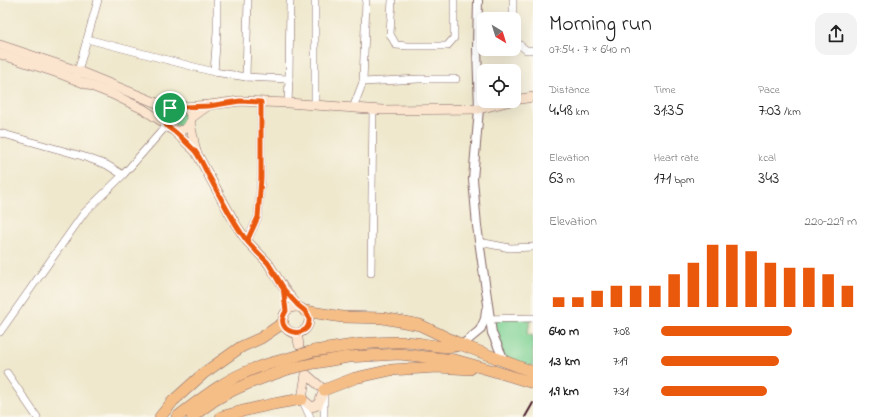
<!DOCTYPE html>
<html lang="en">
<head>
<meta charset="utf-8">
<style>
	:root { --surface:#fff; --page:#f2f2f2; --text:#222; --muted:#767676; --accent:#ea580c }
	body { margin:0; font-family:"Indie Flower",sans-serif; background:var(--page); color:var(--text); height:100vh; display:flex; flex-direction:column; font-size:15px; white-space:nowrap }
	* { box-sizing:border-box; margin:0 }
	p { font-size:13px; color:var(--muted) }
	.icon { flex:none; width:22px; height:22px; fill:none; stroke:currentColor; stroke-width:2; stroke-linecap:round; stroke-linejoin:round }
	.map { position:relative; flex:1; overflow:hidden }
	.side { display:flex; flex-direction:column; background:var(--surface); width:340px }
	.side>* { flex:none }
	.needle { width:26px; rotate:142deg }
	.controls { position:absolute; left:477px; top:12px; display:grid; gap:8px }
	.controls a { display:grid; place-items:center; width:44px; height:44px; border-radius:8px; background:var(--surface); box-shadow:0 4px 16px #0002; font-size:20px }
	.pin { position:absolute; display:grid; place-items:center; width:34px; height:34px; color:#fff; margin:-17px; border:2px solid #fff; border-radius:50%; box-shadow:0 1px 4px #0007 }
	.round { display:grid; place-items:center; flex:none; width:42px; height:42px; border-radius:12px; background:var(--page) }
	.overview { display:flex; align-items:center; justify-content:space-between; height:68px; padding:0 16px }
	h1 { font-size:22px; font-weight:600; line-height:30px }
	.metrics { display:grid; grid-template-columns:repeat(3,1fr); gap:6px; height:68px; padding:4px 16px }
	.metrics div { display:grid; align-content:center }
	.metrics b { font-size:17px; font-weight:600 }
	.metrics small { font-size:11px; font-weight:400 }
	.metrics p { font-size:11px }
	.chart { height:112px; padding:8px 16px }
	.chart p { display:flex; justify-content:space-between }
	.chart svg { width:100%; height:72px; margin-top:4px; stroke:var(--accent); stroke-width:6 }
	ul { padding:0 16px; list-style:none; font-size:13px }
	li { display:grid; grid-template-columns:64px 48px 1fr; align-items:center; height:30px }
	li i { height:10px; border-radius:5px; background:var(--accent) }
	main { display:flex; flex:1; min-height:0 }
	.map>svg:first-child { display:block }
	.green { fill:#80d395; stroke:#657960 }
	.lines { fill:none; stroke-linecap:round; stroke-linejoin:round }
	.minor-casing { stroke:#846564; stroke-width:8 }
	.tertiary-casing { stroke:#846564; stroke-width:10 }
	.secondary-casing { stroke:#846564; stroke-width:10 }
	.trunk-casing { stroke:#846564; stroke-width:12 }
	.minor { stroke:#fff; stroke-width:7 }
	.tertiary { stroke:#fff; stroke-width:8 }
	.secondary { stroke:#fbe5cf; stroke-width:9 }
	.trunk { stroke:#f6be87; stroke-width:11 }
	.rail { stroke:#4a1f2b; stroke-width:2 }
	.trunk-bridge-casing { stroke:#846564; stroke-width:12; stroke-linecap:butt }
	.trunk-bridge { stroke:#f6be87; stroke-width:11 }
	.route-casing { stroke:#fff; stroke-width:8 }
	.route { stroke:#ea580c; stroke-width:5 }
</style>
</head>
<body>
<main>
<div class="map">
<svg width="533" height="417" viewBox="0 0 533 417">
	<rect width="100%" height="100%" fill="#fbf7ec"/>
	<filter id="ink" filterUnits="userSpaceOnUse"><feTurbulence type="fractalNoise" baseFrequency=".025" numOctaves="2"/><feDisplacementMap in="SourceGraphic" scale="8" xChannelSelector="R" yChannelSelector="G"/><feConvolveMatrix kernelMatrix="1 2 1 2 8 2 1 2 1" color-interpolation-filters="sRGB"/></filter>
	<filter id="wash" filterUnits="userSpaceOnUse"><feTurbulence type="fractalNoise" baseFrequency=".012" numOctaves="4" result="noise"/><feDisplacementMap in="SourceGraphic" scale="16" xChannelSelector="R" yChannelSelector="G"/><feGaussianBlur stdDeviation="0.9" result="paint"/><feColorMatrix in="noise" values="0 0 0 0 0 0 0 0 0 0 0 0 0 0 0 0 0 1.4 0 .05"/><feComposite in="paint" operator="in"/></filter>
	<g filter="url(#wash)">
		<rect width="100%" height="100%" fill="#efe8cd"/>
		<g class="green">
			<circle cx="179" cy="119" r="7"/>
			<path d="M531 318 527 334 533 336V372L504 360 490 319Z"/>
		</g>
	</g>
	<g filter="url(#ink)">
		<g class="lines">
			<g class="minor-casing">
				<g id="minor">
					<path d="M392 0 390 34 396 45 407 46H447L454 38V0"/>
					<path d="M513 19V0"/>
					<path d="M87 39 214 72 246 77 289 79"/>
					<path d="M514 40 526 50H533"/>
					<path d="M214 72 217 32V0"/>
					<path d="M77 75 98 0"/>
					<path d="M246 77 248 0"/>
					<path d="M363 82 419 79H456"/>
					<path d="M288 103 289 79 290 0"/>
					<path d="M315 105V0"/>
					<path d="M353 108 363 82 366 0"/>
					<path d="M0 133 82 156 107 165 123 175"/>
					<path d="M247 241 258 217 261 178V102"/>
					<path d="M479 242 510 248 533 247"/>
					<path d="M371 273 373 109"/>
					<path d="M485 319 533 318"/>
					<path d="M0 332 84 213 123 175 167 125"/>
					<path d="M7 373 37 417"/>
					<path d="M324 393V417"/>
					<path d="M302 399 310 417"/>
				</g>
			</g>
			<g class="tertiary-casing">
				<g id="tertiary">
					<path d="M478 0 477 48 479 109 473 179 477 226 492 333 504 360"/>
					<path d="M462 345 480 330 485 319 486 310"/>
				</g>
			</g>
			<g class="secondary-casing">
				<g id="secondary">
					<path d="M0 45 78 71 169 108"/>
					<path d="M0 54 61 74 112 94 143 109 166 124"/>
					<path d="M514 100 533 97"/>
					<circle cx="178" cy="118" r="13"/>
					<path d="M209 105 240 101 288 103 382 110 479 109 511 101"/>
					<path d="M184 107 209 105 191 118"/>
					<path d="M174 131 196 152 190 123"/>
					<path d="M196 152 236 225 247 241 268 263 283 287 298 307"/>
					<circle cx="296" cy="320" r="13"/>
					<path d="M297 333 299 345"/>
					<path d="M306 374 324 390 318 405 312 407 302 399Z"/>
				</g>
			</g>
			<g class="trunk-casing">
				<g id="trunk">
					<path d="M305 311 342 317 383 318 420 325 462 345 533 372"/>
					<path d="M313 351C342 347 373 341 403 342 422 342 442 350 461 345"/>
					<path d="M315 363 348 357 399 354 455 360 494 371 533 383"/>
					<path d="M324 390 355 378 391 370 437 367 470 369"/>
					<path d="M160 417 173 401 204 373 241 347 261 338 283 323"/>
					<path d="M177 417C201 399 224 380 253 369 263 365 275 362 286 359"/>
					<path d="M192 417C199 412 205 407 212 402 235 387 262 378 288 369"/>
					<path d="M221 417C248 409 275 403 302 399"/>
				</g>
			</g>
			<use href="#minor" class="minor"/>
			<use href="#tertiary" class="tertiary"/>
			<use href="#secondary" class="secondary"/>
			<use href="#trunk" class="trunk"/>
			<path class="rail" d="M525 417 533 403"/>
			<g class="trunk-bridge-casing">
				<g id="trunk-bridge">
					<path d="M286 359 313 351"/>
					<path d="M288 369 315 363"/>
				</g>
			</g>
			<use href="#trunk-bridge" class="trunk-bridge"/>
		</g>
	</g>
	<g class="lines" filter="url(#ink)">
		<g class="route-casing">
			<path id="route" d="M170 108C165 113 162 121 168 127 170 129 173 130 175 132 182 138 189 145 195 151 201 159 205 169 210 178 221 198 233 223 247 241 250 245 254 248 257 252 261 256 265 259 268 263 273 271 277 279 282 287 286 292 291 298 296 303 300 309 308 310 309 319 311 341 271 334 286 311L283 287 268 263 247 241 258 217 261 178V102L240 101 209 106 184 107 178 105H174L170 108"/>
		</g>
		<use href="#route" class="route"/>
	</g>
</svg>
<div class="controls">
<a><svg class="needle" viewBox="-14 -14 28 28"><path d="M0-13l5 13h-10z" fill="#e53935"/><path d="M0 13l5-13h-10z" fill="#767676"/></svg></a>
<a><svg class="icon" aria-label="locate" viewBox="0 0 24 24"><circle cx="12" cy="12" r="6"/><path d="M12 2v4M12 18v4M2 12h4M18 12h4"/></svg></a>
</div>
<div class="pin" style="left:170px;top:108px;background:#1e9e55"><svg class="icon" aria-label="arrive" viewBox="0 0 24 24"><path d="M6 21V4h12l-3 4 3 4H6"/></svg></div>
</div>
<section class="side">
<div class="overview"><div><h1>Morning run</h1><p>07:54 · 7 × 640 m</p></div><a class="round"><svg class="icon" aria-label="share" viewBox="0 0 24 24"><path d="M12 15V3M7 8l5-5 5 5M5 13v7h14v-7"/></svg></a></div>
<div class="metrics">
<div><p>Distance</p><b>4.48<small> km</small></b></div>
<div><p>Time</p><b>31:35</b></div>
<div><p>Pace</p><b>7:03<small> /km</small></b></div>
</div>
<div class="metrics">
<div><p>Elevation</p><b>63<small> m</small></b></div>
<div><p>Heart rate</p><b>171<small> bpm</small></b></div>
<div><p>kcal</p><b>343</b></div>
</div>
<div class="chart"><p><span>Elevation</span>220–229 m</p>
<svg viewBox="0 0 160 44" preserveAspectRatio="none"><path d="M5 44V38M15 44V38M25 44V34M35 44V31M45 44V31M55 44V31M65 44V24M75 44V17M85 44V6M95 44V6M105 44V10M115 44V17M125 44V20M135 44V20M145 44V24M155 44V31"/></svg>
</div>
<ul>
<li><b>640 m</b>7:08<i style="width:67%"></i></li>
<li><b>1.3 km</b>7:19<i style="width:60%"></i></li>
<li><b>1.9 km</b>7:31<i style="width:54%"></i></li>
</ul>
</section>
</main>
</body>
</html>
